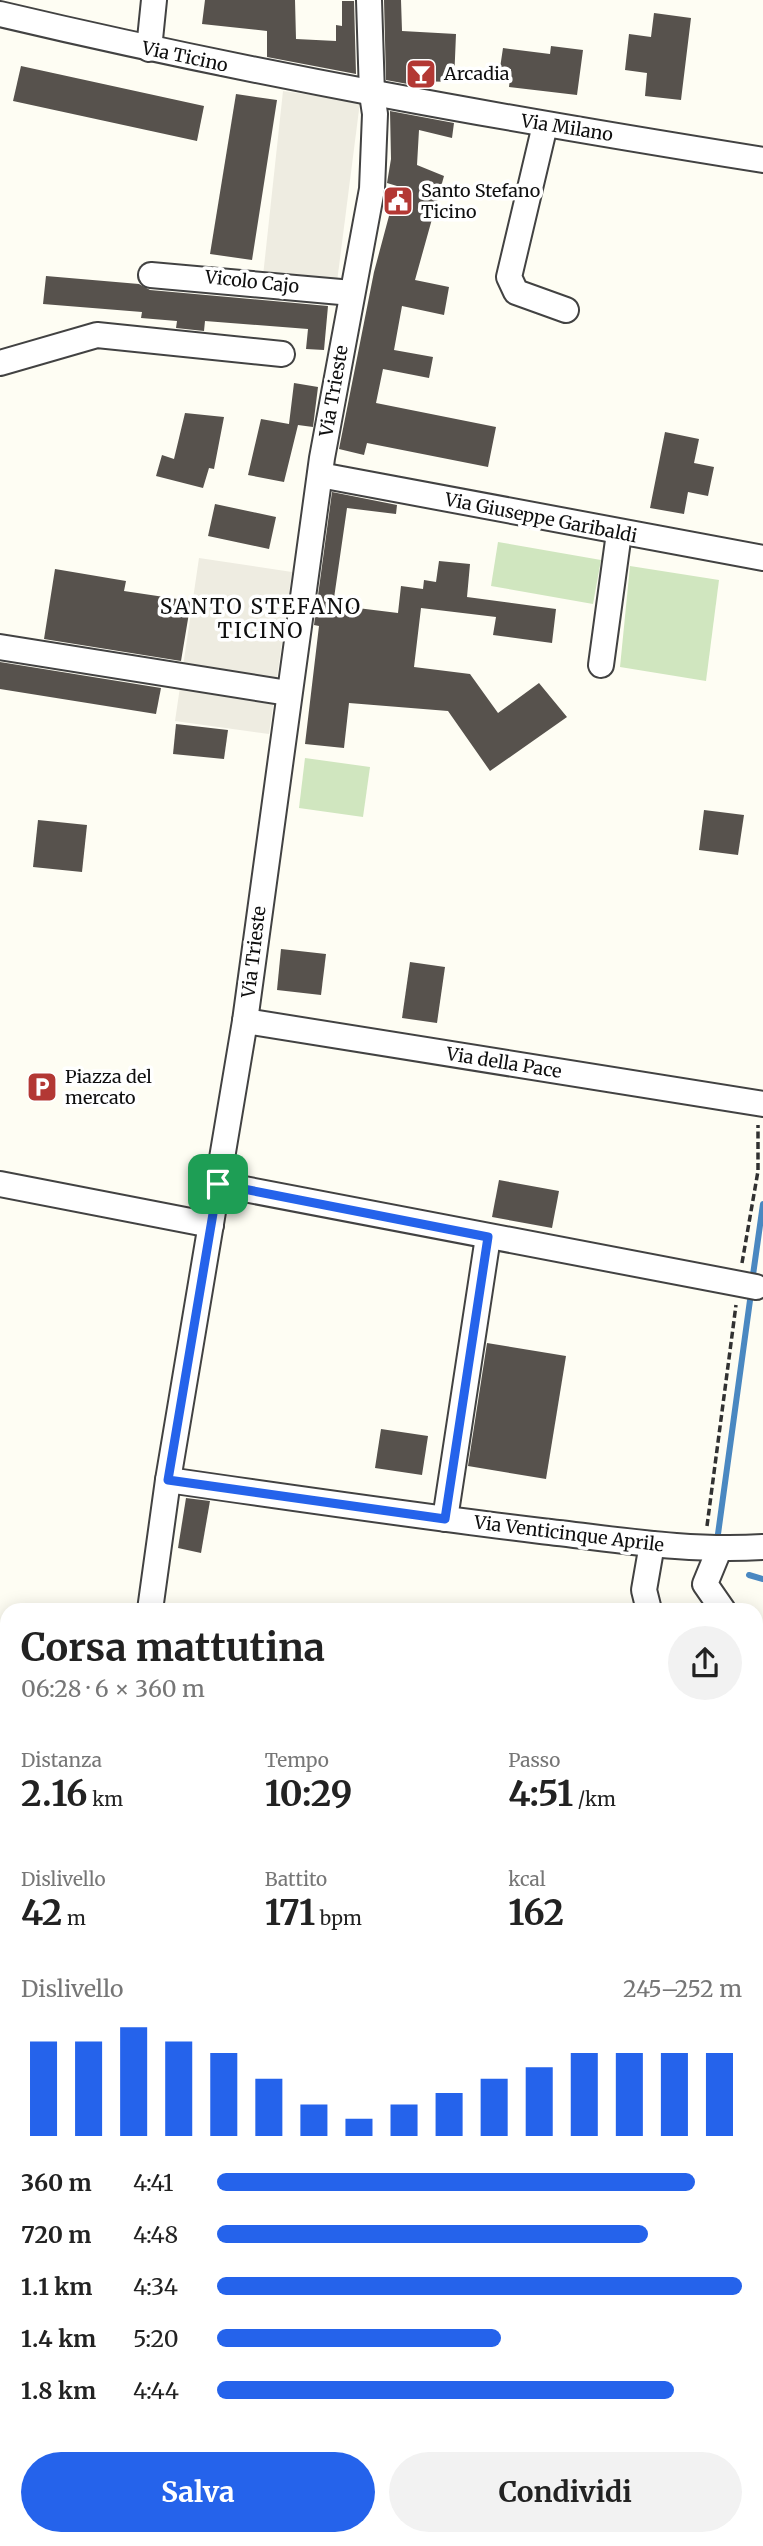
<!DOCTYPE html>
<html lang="it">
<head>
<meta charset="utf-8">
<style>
	:root { --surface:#fff; --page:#f2f2f2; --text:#222; --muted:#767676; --accent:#2563eb }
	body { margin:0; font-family:Merriweather,serif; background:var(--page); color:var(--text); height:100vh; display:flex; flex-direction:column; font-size:26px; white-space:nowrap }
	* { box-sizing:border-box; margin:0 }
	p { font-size:23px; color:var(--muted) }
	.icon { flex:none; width:38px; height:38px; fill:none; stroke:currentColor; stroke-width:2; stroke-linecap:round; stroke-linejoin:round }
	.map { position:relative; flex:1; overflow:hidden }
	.drawer { position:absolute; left:0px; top:1603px; width:763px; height:943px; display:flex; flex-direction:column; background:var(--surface); border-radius:21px 21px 0 0; box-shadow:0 4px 18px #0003 }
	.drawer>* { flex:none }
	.pin { position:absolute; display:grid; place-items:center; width:60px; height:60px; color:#fff; margin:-30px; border-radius:14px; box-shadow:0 4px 10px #0006 }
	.round { display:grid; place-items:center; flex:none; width:74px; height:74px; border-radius:37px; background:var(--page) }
	.summary { display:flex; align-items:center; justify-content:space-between; height:119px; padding:0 21px }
	h1 { font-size:38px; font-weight:700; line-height:52px }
	.stats { display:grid; grid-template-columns:repeat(3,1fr); gap:10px; height:119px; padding:7px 21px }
	.stats div { display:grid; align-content:center }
	.stats b { font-size:35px; font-weight:700 }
	.stats small { font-size:19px; font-weight:400 }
	.stats p { font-size:19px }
	.chart { height:196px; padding:14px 21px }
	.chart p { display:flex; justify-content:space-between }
	.chart svg { width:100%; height:126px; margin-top:7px; stroke:var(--accent); stroke-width:6 }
	.button { display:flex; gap:14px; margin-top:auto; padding:14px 21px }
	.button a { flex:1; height:80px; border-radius:42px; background:var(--accent); color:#fff; font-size:28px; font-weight:700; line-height:80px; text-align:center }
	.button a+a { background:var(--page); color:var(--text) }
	ul { padding:0 21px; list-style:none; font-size:23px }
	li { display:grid; grid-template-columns:112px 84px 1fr; align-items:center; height:52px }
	li i { height:18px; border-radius:9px; background:var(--accent) }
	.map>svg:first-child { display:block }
	.green { fill:#d0e6bf }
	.plaza { fill:#eeece1 }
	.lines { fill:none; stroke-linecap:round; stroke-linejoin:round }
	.stream { stroke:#4a88c1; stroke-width:6 }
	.building { fill:#57524d }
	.minor-casing { stroke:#424242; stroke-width:28 }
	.path { stroke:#313131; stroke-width:3.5; stroke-dasharray:7 3.5; stroke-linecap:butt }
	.minor { stroke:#fff; stroke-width:24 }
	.rail { stroke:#b33834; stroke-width:5 }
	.route-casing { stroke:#fff; stroke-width:14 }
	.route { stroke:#2563eb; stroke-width:9 }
	.labels { text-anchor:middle; stroke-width:7; stroke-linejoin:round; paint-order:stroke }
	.street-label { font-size:18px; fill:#0f0f0f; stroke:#fff }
	.poi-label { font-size:18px; fill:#0f0f0f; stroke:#fff; text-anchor:start }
	.quarter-label { font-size:21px; letter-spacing:2px; fill:#0f0f0f; stroke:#fff }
</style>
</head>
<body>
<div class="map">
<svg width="763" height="2546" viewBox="0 0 763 2546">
	<rect width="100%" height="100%" fill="#fefdf3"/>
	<g class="green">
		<path d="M498 542 601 560 593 604 491 586Z"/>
		<path d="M630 566 719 580 706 681 620 667Z"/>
		<path d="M305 758 370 767 363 817 299 808Z"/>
	</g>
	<g class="plaza">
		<path d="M283 91 360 102 337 282 263 276Z"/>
		<path d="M199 558 292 572 269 734 175 721Z"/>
	</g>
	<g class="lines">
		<g class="stream">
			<path d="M752 1282 763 1204"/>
			<path d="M718 1534 751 1293"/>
			<path d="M749 1575 763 1579"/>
		</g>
	</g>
	<g class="building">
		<path d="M205 0H295L296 39 336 41V25L342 26V1H354L356 74 267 57V31L202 24Z"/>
		<path d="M384 0H401L402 31 456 34 454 82 413 81V85L386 80Z"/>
		<path d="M654 13 691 18 681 100 645 96 647 73 625 70 629 34 651 37Z"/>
		<path d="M551 46 583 50 577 95 509 87 511 69 500 68 503 48 550 54Z"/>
		<path d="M21 66 204 106 197 141 13 101Z"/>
		<path d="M236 94 277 100 252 260 210 254Z"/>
		<path d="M390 111 454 123 452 138 419 130 417 165 444 176 415 280 449 287 444 315 402 306 394 350 433 357 429 378 383 369 376 403 496 427 488 467 367 443 364 455 339 449 374 272 397 186 387 183 391 159Z"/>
		<path d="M46 276 139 284 150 290 328 306 324 350 306 349 308 329 205 321 204 331 176 328 177 321 141 318 142 312 43 304Z"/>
		<path d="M294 383 318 387 313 427 298 425 284 482 248 475 261 419 289 424Z"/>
		<path d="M185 413 224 417 214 469 209 468 203 488 156 476 162 455 174 459Z"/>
		<path d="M665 432 699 439 694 463 714 467 708 496 688 492 684 514 650 508Z"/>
		<path d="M332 492 397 505 396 514 347 508 333 605 398 613 401 586 423 589 424 580 436 582 439 561 470 564 467 597 556 609 552 643 493 635 496 617 421 608 414 667 470 674 498 713 539 683 567 717 490 771 448 711 349 703 344 748 305 744 319 626 314 625Z"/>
		<path d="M215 504 276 517 269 549 208 536Z"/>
		<path d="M55 569 126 581 124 591 191 601 181 661 44 639Z"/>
		<path d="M0 662 161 688 156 714 0 689Z"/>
		<path d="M176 724 228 730 224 759 173 754Z"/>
		<path d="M704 810 744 815 738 855 699 850Z"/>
		<path d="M38 820 87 825 82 872 33 867Z"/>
		<path d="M281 949 326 954 321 995 277 990Z"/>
		<path d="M410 962 445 967 437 1023 402 1018Z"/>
		<path d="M499 1180 559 1191 552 1228 492 1217Z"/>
		<path d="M487 1343 566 1356 546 1479 468 1466Z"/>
		<path d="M381 1429 428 1436 422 1475 375 1468Z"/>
		<path d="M186 1498 210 1501 201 1553 178 1548Z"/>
	</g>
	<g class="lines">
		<g class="minor-casing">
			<g id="minor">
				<path d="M0 14C253 74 507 119 763 160"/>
				<path d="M149 49 154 0"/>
				<path d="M545 125 509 277 516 292 566 310"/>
				<path d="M151 275 352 293"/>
				<path d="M0 363 97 335 282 354"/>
				<path d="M320 475 763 558"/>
				<path d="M0 647 288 693"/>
				<path d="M601 665 619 533"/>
				<path d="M245 1021 763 1104"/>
				<path d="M0 1184 211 1225"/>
				<path d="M218 1184 756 1287"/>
				<path d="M168 1480C292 1498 416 1516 541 1531 615 1539 688 1552 763 1547"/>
				<path d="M445 1519 488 1237"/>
				<path d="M719 1550 705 1584 723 1610"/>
				<path d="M150 1610 168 1480 245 1021 322 458 372 189 375 114 372 94 369 0"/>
				<path d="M649 1610 644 1590 652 1544"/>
				<path d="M0 1723 7 1724"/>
				<path d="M756 1845 763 1846"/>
				<path d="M0 2310H7"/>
				<path d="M265 2539 268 2546"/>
				<path d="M54 2546V2539"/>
			</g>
		</g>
		<g class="path">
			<path d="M742 1263 758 1171V1125"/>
			<path d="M707 1526 736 1305"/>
			<path d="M756 1630 763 1637"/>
			<path d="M756 1669 763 1662"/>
			<path d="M756 1748 763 1755"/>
			<path d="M756 1779 763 1773"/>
			<path d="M756 1815 763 1816"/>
			<path d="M756 2350 763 2345"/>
		</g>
		<use href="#minor" class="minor"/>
		<g class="rail">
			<path d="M756 2514 763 2510"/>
			<path d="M756 2526 763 2523"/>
			<path d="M691 2546 704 2539"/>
			<path d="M715 2546 729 2539"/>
		</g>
	</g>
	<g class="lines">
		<g class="route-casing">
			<path id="route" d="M218 1184 488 1237 445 1519 168 1480Z"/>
		</g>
		<use href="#route" class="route"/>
	</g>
	<defs>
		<g id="bar-square" transform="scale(1.575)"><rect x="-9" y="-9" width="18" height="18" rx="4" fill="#b33834" stroke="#fff"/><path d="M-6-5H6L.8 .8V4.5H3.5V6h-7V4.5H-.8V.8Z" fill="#fff"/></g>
		<g id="civic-square" transform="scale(1.575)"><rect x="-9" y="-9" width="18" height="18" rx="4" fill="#b33834" stroke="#fff"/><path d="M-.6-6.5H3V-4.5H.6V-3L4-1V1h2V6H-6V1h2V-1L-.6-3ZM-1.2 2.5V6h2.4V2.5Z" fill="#fff"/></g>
		<g id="parking-square" transform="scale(1.575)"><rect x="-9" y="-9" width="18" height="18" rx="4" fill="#b33834" stroke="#fff"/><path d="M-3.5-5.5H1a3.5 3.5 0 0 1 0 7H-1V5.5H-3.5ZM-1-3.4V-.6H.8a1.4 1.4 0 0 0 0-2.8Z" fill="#fff"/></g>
	</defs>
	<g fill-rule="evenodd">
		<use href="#bar-square" x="421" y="74"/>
		<use href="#civic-square" x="398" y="201"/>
		<use href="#parking-square" x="42" y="1087"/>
	</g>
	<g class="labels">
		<g class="street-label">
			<text transform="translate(185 57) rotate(12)" y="6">Via Ticino</text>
			<text transform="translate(567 128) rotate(9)" y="6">Via Milano</text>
			<text transform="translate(252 282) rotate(6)" y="6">Vicolo Cajo</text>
			<text transform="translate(334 391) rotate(-80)" y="6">Via Trieste</text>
			<text transform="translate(541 518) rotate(11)" y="6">Via Giuseppe Garibaldi</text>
			<text transform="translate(254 952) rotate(-83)" y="6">Via Trieste</text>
			<text transform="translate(504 1063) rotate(9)" y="6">Via della Pace</text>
			<text transform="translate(569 1534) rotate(7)" y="6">Via Venticinque Aprile</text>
		</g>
		<g class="poi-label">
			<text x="444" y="80">Arcadia</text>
			<text x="421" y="197">Santo Stefano<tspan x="421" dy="21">Ticino</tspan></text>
			<text x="65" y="1083">Piazza del<tspan x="65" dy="21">mercato</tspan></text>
		</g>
		<g class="quarter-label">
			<text x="261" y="614">SANTO STEFANO<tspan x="261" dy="24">TICINO</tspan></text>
		</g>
	</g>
</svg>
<div class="pin" style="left:218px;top:1184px;background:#1e9e55"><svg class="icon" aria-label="arrive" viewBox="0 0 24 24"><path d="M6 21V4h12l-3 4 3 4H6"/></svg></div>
<section class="drawer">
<div class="summary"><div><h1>Corsa mattutina</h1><p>06:28 · 6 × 360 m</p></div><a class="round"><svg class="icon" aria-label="share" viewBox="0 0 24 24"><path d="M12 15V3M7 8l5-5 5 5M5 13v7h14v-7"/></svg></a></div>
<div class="stats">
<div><p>Distanza</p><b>2.16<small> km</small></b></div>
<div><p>Tempo</p><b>10:29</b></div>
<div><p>Passo</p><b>4:51<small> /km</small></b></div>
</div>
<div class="stats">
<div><p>Dislivello</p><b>42<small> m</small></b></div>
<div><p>Battito</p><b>171<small> bpm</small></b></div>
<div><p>kcal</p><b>162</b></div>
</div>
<div class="chart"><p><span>Dislivello</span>245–252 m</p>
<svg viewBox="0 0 160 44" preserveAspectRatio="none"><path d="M5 44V11M15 44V11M25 44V6M35 44V11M45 44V15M55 44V24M65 44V33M75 44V38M85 44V33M95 44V29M105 44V24M115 44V20M125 44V15M135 44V15M145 44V15M155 44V15"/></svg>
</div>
<ul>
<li><b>360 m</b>4:41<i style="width:91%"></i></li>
<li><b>720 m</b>4:48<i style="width:82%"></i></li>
<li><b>1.1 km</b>4:34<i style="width:100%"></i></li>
<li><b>1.4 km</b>5:20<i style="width:54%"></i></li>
<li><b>1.8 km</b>4:44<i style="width:87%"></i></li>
</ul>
<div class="button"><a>Salva</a><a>Condividi</a></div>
</section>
</div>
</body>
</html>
